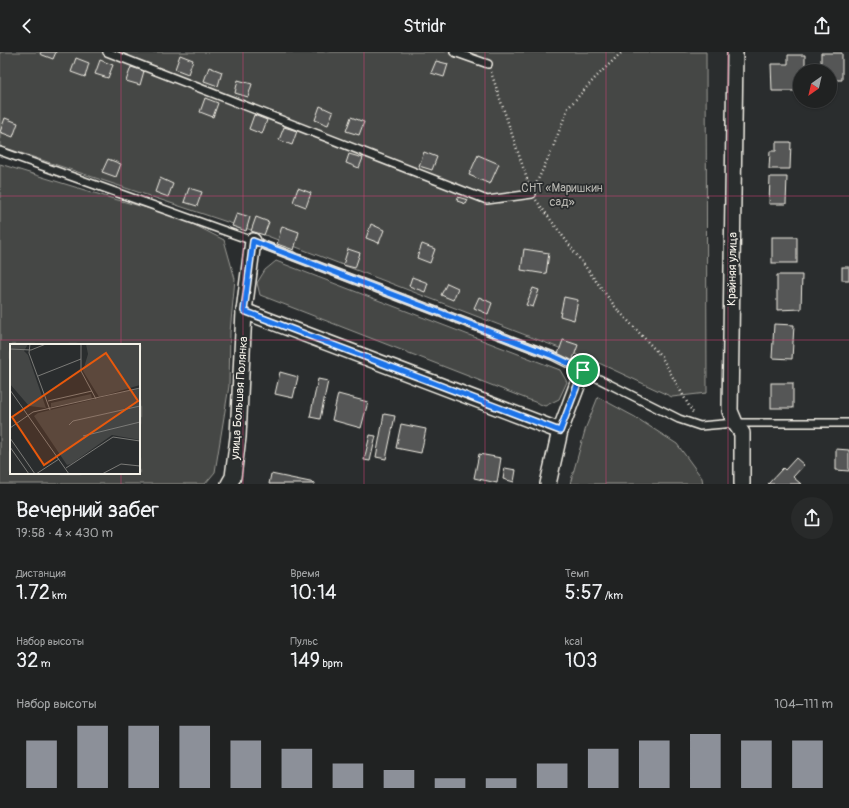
<!DOCTYPE html>
<html lang="ru">
<head>
<meta charset="utf-8">
<style>
	:root { --surface:#202222; --page:#282a2a; --text:#f1f3f6; --muted:#a2a4a5; --line:#3d3f40; --accent:#8c9099 }
	body { margin:0; font-family:Pangolin,sans-serif; background:var(--page); color:var(--text); height:100vh; display:flex; flex-direction:column; font-size:15px; white-space:nowrap }
	* { box-sizing:border-box; margin:0 }
	p { font-size:13px; color:var(--muted) }
	.icon { flex:none; width:22px; height:22px; fill:none; stroke:currentColor; stroke-width:2; stroke-linecap:round; stroke-linejoin:round }
	.map { position:relative; height:432px; overflow:hidden }
	.drawer { display:flex; flex-direction:column; background:var(--surface); flex:1 }
	.drawer>* { flex:none }
	.needle { width:26px; rotate:214deg }
	.controls { position:absolute; left:793px; top:12px; display:grid; gap:8px }
	.controls a { display:grid; place-items:center; width:44px; height:44px; border-radius:50%; background:var(--surface); box-shadow:0 1px 3px #0004,0 0 0 1px var(--line); font-size:20px }
	.pin { position:absolute; display:grid; place-items:center; width:34px; height:34px; color:#fff; margin:-17px; border:2px solid #fff; border-radius:50%; box-shadow:0 1px 4px #0007 }
	.round { display:grid; place-items:center; flex:none; width:42px; height:42px; border-radius:21px; background:var(--page) }
	.headline { display:flex; align-items:center; justify-content:space-between; height:68px; padding:0 16px }
	h1 { font-size:22px; font-weight:600; line-height:30px }
	.stats { display:grid; grid-template-columns:repeat(3,1fr); gap:6px; height:68px; padding:4px 16px }
	.stats div { display:grid; align-content:center }
	.stats b { font-size:20px; font-weight:600 }
	.stats small { font-size:11px; font-weight:400 }
	.stats p { font-size:11px }
	.chart { height:112px; padding:8px 16px }
	.chart p { display:flex; justify-content:space-between }
	.chart svg { width:100%; height:72px; margin-top:4px; stroke:var(--accent); stroke-width:6 }
	header { display:flex; justify-content:space-between; align-items:center; height:52px; padding:0 16px; background:var(--surface); font-size:18px; font-weight:600 }
	.map>svg:first-child { display:block }
	.green { fill:#444645; stroke:#9c9c96; fill-rule:evenodd }
	.building { fill:#555756; stroke:#f4f1e8 }
	.lines { fill:none; stroke-linecap:round; stroke-linejoin:round }
	.lane-casing { stroke:#f4f1e8; stroke-width:10 }
	.street-casing { stroke:#f4f1e8; stroke-width:18 }
	.path { stroke:#f4f1e8; stroke-width:2.5; stroke-dasharray:1 3; stroke-linecap:butt }
	.lane { stroke:#2a2d2e; stroke-width:7 }
	.street { stroke:#2a2d2e; stroke-width:15 }
	.route-casing { stroke:#fff; stroke-width:8 }
	.route { stroke:#1a73e8; stroke-width:5 }
	.grid { fill:none; stroke:#cc4377; stroke-width:1; stroke-opacity:0.55 }
	.labels { text-anchor:middle; stroke-width:3.5; stroke-linejoin:round; paint-order:stroke }
	.park-label { font-size:12px; fill:#b6b5af; stroke:#2a2d2e }
	.street-label { font-size:12px; fill:#f4f1e8; stroke:#2a2d2e }
	.inset-road { fill:none; stroke:#7b7b78; stroke-width:1 }
	.view { fill:#e8590c; fill-opacity:0.15; stroke:#e8590c; stroke-width:2 }
	.inset-edge { fill:none; stroke:#f4f1e8; stroke-width:2 }
</style>
</head>
<body>
<header><svg class="icon" aria-label="back" viewBox="0 0 24 24"><path d="M15 5l-7 7 7 7"/></svg>Stridr<svg class="icon" aria-label="share" viewBox="0 0 24 24"><path d="M12 15V3M7 8l5-5 5 5M5 13v7h14v-7"/></svg></header>
<div class="map">
<svg width="849" height="432" viewBox="0 0 849 432">
	<rect width="100%" height="100%" fill="#2a2d2e"/>
	<filter id="ink" filterUnits="userSpaceOnUse"><feTurbulence type="fractalNoise" baseFrequency=".025" numOctaves="2"/><feDisplacementMap in="SourceGraphic" scale="8" xChannelSelector="R" yChannelSelector="G"/><feConvolveMatrix kernelMatrix="1 2 1 2 8 2 1 2 1" color-interpolation-filters="sRGB"/></filter>
	<g filter="url(#ink)">
		<g class="green">
			<path d="M0 0H706L707 341 672 345 601 312 257 180 0 94Z"/>
			<path d="M0 112 114 147 177 164 224 188 235 227 230 280 229 334 215 420 205 432H0ZM11 293H139V421H11Z"/>
			<path d="M276 209 560 318 567 330 559 347 545 354 260 243 257 231 265 218Z"/>
			<path d="M598 345 635 365 677 392 702 426 703 432H570L586 375Z"/>
		</g>
		<g class="building">
			<path d="M41 0H56L53 7 40 2Z"/>
			<path d="M821 1H842V28H830V19H821Z"/>
			<path d="M180 3 193 8 188 22 175 17Z"/>
			<path d="M788 3H805V19H800V39H772L771 12H788Z"/>
			<path d="M76 6 89 11 85 25 71 20Z"/>
			<path d="M100 8 113 13 108 26 95 22Z"/>
			<path d="M436 9 448 12 444 25 431 21Z"/>
			<path d="M131 15 144 19 140 33 126 29Z"/>
			<path d="M209 15 222 20 218 34 204 29Z"/>
			<path d="M238 28 252 32 248 45 235 41Z"/>
			<path d="M205 46 218 51 213 65 200 60Z"/>
			<path d="M320 54 333 60 328 73 315 68Z"/>
			<path d="M254 63 267 68 262 82 249 77Z"/>
			<path d="M351 65 364 70 359 83 346 79Z"/>
			<path d="M5 66 18 71 13 85 0 80Z"/>
			<path d="M284 75 297 79 292 93 279 88Z"/>
			<path d="M776 90H791L790 117H769L770 99H776Z"/>
			<path d="M424 100 437 105 432 118 419 114Z"/>
			<path d="M349 102 363 106 359 116 346 111Z"/>
			<path d="M478 103 499 112 490 132 469 123Z"/>
			<path d="M108 107 121 112 116 125 102 120Z"/>
			<path d="M770 125H787L786 152H769Z"/>
			<path d="M160 126 173 132 168 145 155 140Z"/>
			<path d="M189 136 202 140 197 154 184 150Z"/>
			<path d="M298 136 311 141 306 155 293 150Z"/>
			<path d="M458 145 468 148 466 152 457 149Z"/>
			<path d="M237 161 250 165 246 179 232 174Z"/>
			<path d="M256 165 269 170 264 183 251 179Z"/>
			<path d="M371 172 384 178 379 191 366 186Z"/>
			<path d="M282 174 299 180 294 198 277 192Z"/>
			<rect x="772" y="185" width="25" height="26"/>
			<path d="M422 192 435 197 430 211 417 206Z"/>
			<path d="M348 197 360 201 355 216 343 213Z"/>
			<path d="M524 197 549 201 546 222 521 218Z"/>
			<rect x="842" y="215" width="7" height="13"/>
			<path d="M777 223H802L801 257 777 258Z"/>
			<path d="M412 225 428 231 425 240 409 234Z"/>
			<path d="M447 231 458 236 453 248 441 243Z"/>
			<path d="M533 236 539 238 533 255 526 253Z"/>
			<path d="M479 245 492 251 488 262 474 256Z"/>
			<path d="M564 245 578 248 574 268 560 264Z"/>
			<path d="M774 272 794 273 792 307 772 306Z"/>
			<path d="M563 288 578 293 572 310 557 305Z"/>
			<path d="M280 320 298 325 293 346 275 342Z"/>
			<path d="M318 327 328 329 320 367 310 365Z"/>
			<rect x="771" y="331" width="22" height="25"/>
			<path d="M338 342 368 350 361 376 332 368Z"/>
			<path d="M384 362 395 364 386 407 376 405Z"/>
			<path d="M401 372 426 377 421 401 396 396Z"/>
			<path d="M370 383 376 384 370 409 364 408Z"/>
			<path d="M836 397 849 398V419L836 418Z"/>
			<path d="M479 402 501 406 497 431 474 426Z"/>
			<path d="M796 406 804 413 793 425 801 432H768L783 416 785 418Z"/>
			<path d="M505 416 516 418 514 430 503 427Z"/>
			<path d="M271 422 315 431V432H269Z"/>
		</g>
		<g class="lines">
			<g class="lane-casing">
				<g id="lane">
					<path d="M107 0 487 148 532 142"/>
					<path d="M454 0 488 12"/>
					<path d="M0 99 253 189 553 304 679 367 700 374 735 371H849"/>
				</g>
			</g>
			<g class="street-casing">
				<g id="street">
					<path d="M735 0 730 359 735 371 742 381V432"/>
					<path d="M244 259 560 379"/>
					<path d="M229 432 233 425 238 385 244 259 253 189"/>
					<path d="M548 432 560 379 583 318"/>
				</g>
			</g>
			<g class="path">
				<path d="M491 20 529 133"/>
				<path d="M535 134 552 98 568 56 596 25 622 0"/>
				<path d="M536 148 616 256 661 304 693 361"/>
			</g>
			<use href="#lane" class="lane"/>
			<use href="#street" class="street"/>
		</g>
	</g>
	<g class="lines" filter="url(#ink)">
		<g class="route-casing">
			<path id="route" d="M253 189 553 304 583 318 560 379 244 259Z"/>
		</g>
		<use href="#route" class="route"/>
	</g>
	<path class="grid" d="M121 0V293M243 0V432M364 0V432M485 0V432M606 0V432M728 0V432M0 144H849M0 288H849M121 421V432"/>
	<g class="labels">
		<g class="park-label">
			<text x="562" y="140">СНТ «Маришкин<tspan x="562" dy="14">сад»</tspan></text>
		</g>
		<g class="street-label">
			<text transform="translate(732 217) rotate(-89)" y="4">Крайняя улица</text>
			<text transform="translate(239 346) rotate(-86)" y="4">улица Большая Полянка</text>
		</g>
	</g>
	<g transform="translate(10 292)">
		<rect width="130" height="130" fill="#2a2d2e"/>
		<path d="M0 0H18L14 7 18 11 36 64 19 62 0 40ZM76 0H130V41L89 53 73 27 78 10ZM130 44V96L102 91 61 120 57 121 24 72 28 69ZM81 50 82 55 41 63V59Z" fill="#444645"/>
		<path class="inset-road" d="M20 0 19 9 40 66M71 0V27L86 55M0 5 21 6 36 0M28 32 71 15M0 46 59 130M38 57 82 47M59 81 63 77 130 62M0 84 23 68 130 44M73 92 130 78M0 94 25 130M0 103 19 130M56 124 103 93 130 97M26 130 49 115M92 130 111 120 130 122"/>
		<path class="view" d="M96 9 128 57 34 121 2 73Z"/>
		<rect width="130" height="130" class="inset-edge"/>
	</g>
</svg>
<div class="controls">
<a><svg class="needle" viewBox="-14 -14 28 28"><path d="M0-13l5 13h-10z" fill="#e53935"/><path d="M0 13l5-13h-10z" fill="#a2a4a5"/></svg></a>
</div>
<div class="pin" style="left:583px;top:318px;background:#1e9e55"><svg class="icon" aria-label="arrive" viewBox="0 0 24 24"><path d="M6 21V4h12l-3 4 3 4H6"/></svg></div>
</div>
<section class="drawer">
<div class="headline"><div><h1>Вечерний забег</h1><p>19:58 · 4 × 430 m</p></div><a class="round"><svg class="icon" aria-label="share" viewBox="0 0 24 24"><path d="M12 15V3M7 8l5-5 5 5M5 13v7h14v-7"/></svg></a></div>
<div class="stats">
<div><p>Дистанция</p><b>1.72<small> km</small></b></div>
<div><p>Время</p><b>10:14</b></div>
<div><p>Темп</p><b>5:57<small> /km</small></b></div>
</div>
<div class="stats">
<div><p>Набор высоты</p><b>32<small> m</small></b></div>
<div><p>Пульс</p><b>149<small> bpm</small></b></div>
<div><p>kcal</p><b>103</b></div>
</div>
<div class="chart"><p><span>Набор высоты</span>104–111 m</p>
<svg viewBox="0 0 160 44" preserveAspectRatio="none"><path d="M5 44V15M15 44V6M25 44V6M35 44V6M45 44V15M55 44V20M65 44V29M75 44V33M85 44V38M95 44V38M105 44V29M115 44V20M125 44V15M135 44V11M145 44V15M155 44V15"/></svg>
</div>
</section>
</body>
</html>
